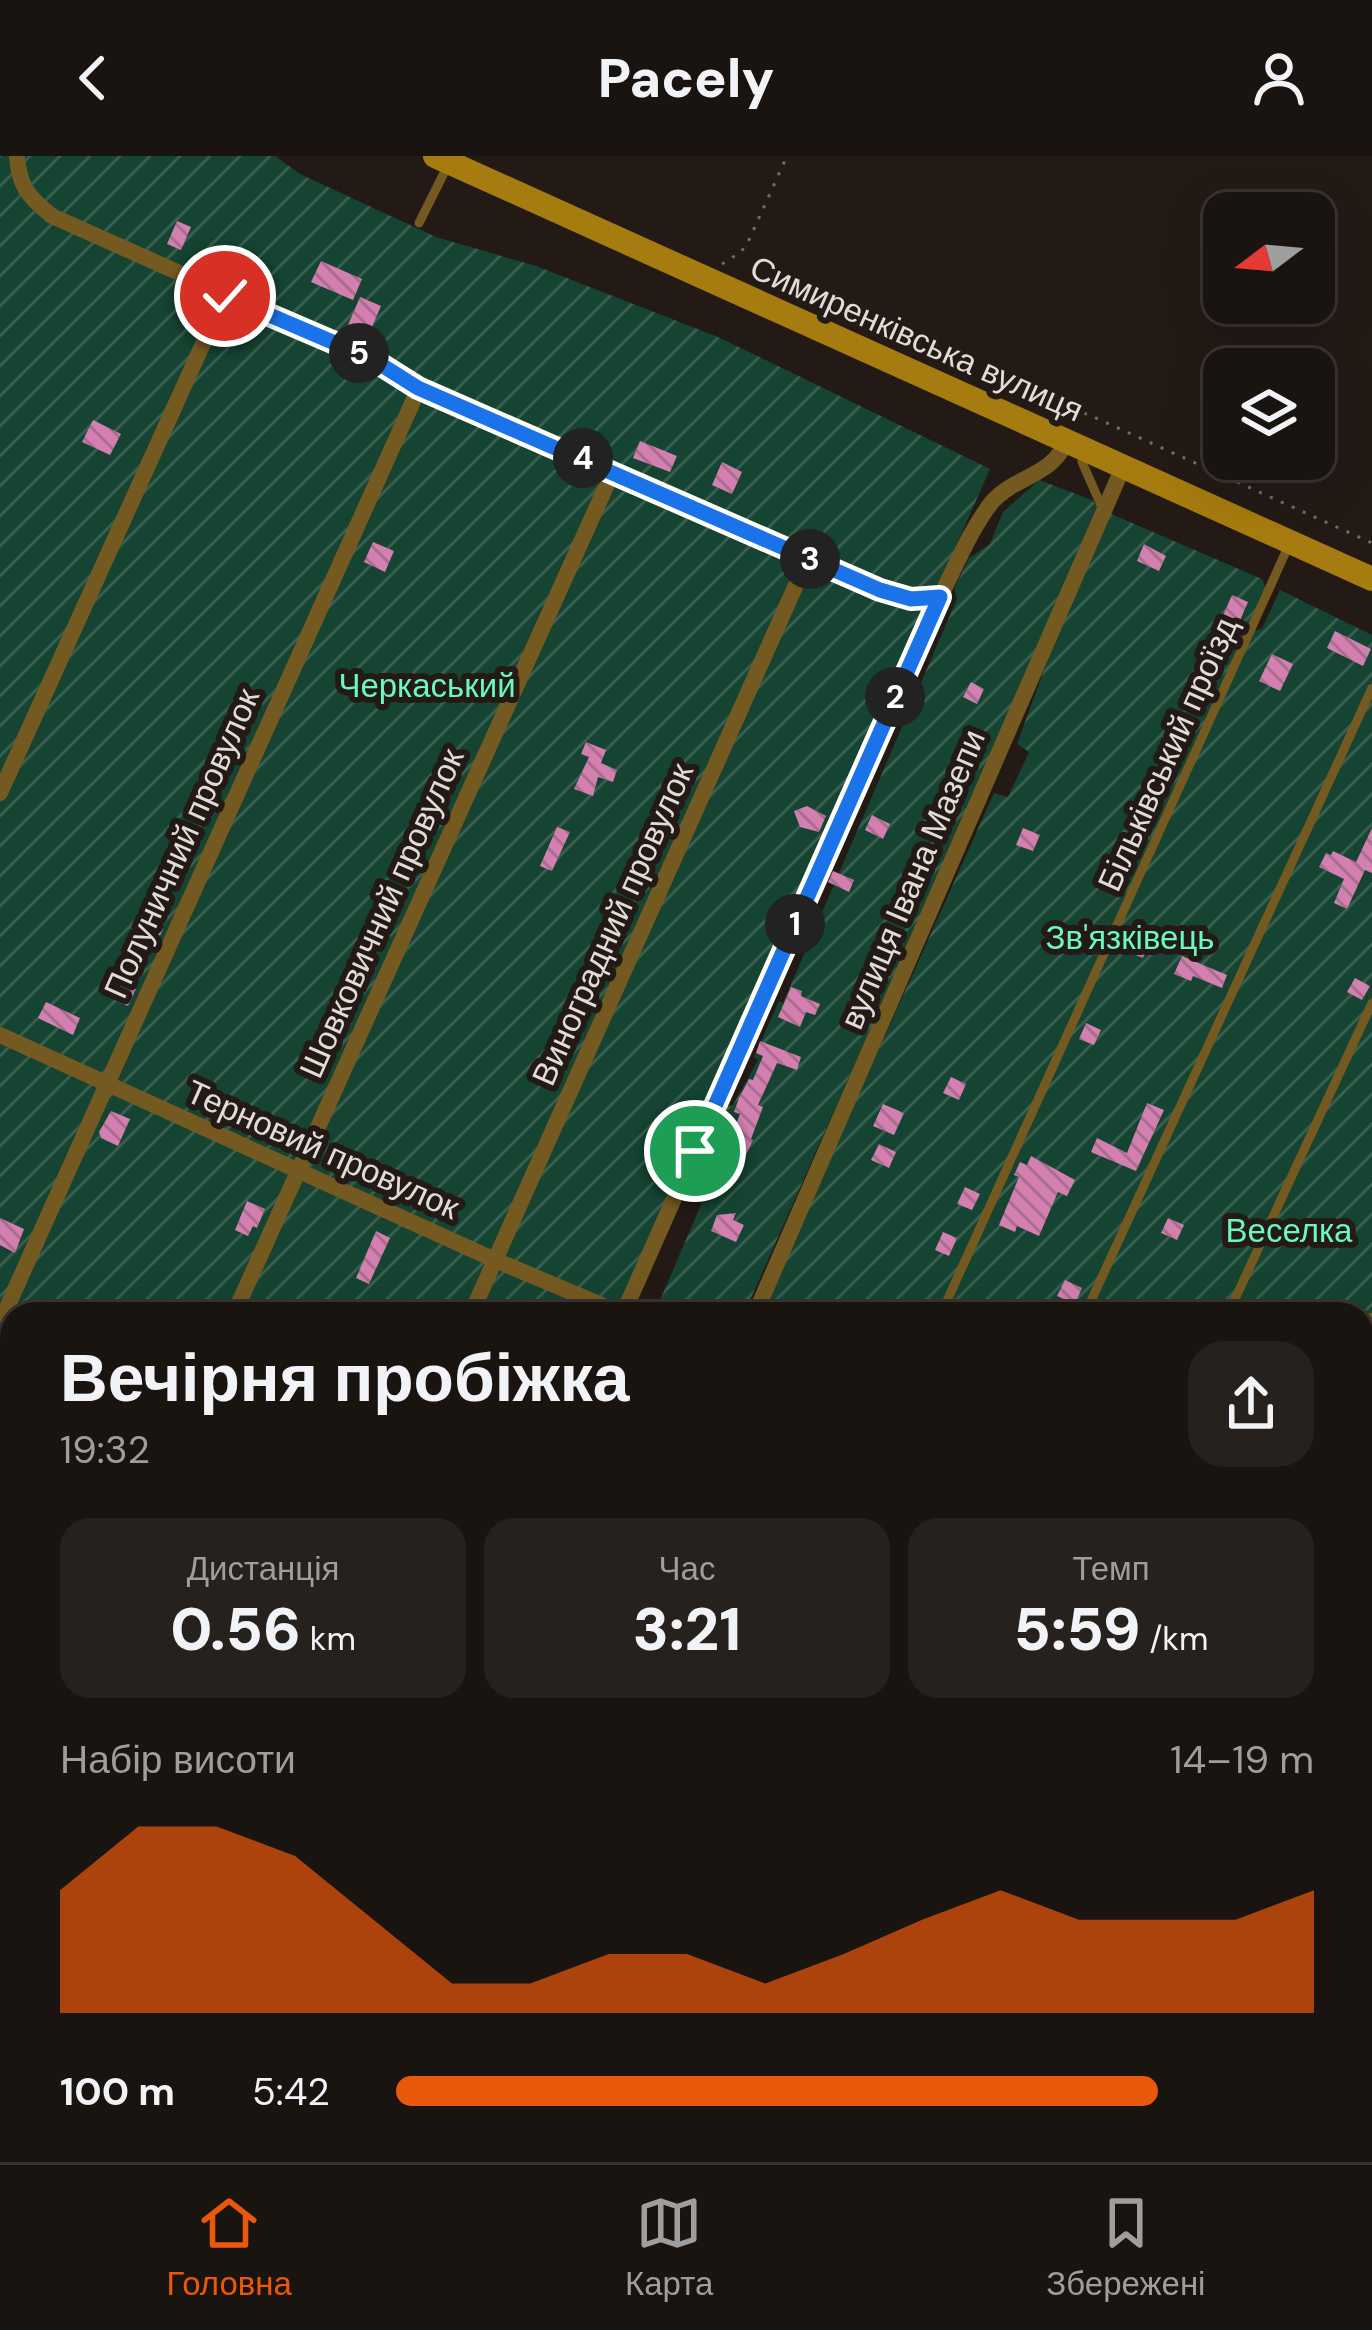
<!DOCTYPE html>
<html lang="uk">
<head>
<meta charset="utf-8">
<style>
	:root { --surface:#1a1410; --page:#27211e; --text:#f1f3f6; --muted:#9f9e9f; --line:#383330; --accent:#ea580c }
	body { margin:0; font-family:"DM Sans",sans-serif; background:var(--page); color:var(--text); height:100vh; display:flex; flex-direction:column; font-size:45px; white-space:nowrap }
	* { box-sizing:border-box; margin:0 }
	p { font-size:39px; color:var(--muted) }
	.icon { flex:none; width:66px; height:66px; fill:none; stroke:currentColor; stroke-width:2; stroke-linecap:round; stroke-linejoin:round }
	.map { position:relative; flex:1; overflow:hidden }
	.drawer { position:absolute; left:0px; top:1146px; width:1374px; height:861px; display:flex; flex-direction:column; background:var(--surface); border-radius:36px 36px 0 0; box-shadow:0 12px 48px #0002,0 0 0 3px var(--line) }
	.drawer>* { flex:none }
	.needle { width:78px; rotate:254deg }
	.tools { position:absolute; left:1203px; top:36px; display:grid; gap:24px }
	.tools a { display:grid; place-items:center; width:132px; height:132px; border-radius:24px; background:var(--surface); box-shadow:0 12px 48px #0002,0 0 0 3px var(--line); font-size:60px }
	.pin { position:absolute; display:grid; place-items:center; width:102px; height:102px; color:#fff; margin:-51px; border:6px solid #fff; border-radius:50%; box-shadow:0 3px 12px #0007 }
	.km { position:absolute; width:60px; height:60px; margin:-30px; border-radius:50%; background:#222; color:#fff; font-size:33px; line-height:60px; text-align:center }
	.round { display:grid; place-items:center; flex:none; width:126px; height:126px; border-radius:36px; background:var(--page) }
	.overview { display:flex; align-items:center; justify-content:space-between; height:204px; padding:0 60px }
	h1 { font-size:66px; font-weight:800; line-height:90px }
	.stats { display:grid; grid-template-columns:repeat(3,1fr); gap:18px; height:204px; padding:12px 60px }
	.stats div { display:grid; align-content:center; border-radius:30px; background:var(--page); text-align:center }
	.stats b { font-size:60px; font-weight:800 }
	.stats small { font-size:33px; font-weight:400 }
	.stats p { font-size:33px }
	.chart { height:336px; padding:24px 60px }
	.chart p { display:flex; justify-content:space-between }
	.chart svg { width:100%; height:216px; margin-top:12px; fill:var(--accent); opacity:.7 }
	ul { padding:0 60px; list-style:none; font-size:39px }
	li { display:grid; grid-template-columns:192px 144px 1fr; align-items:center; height:90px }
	li i { height:30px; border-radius:15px; background:var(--accent) }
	header { display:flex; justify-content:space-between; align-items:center; height:156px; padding:0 60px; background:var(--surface); font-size:54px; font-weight:800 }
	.tab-bar { display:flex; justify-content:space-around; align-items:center; height:168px; border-top:3px solid var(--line); background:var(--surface); font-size:33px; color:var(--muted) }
	.tab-bar a { display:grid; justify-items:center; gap:6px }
	.tab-bar .current { color:var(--accent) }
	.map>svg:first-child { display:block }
	.commercial { fill:#26202f }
	.garden { fill:url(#garden-furrows) }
	.building { fill:url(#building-back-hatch) }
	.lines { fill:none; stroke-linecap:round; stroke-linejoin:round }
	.path { stroke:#746c68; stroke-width:3; stroke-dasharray:3 9; stroke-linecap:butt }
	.service { stroke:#745921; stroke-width:9 }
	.minor { stroke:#745921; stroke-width:16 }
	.secondary { stroke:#a67b0f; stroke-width:24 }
	.route-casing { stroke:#fff; stroke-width:24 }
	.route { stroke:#1a73e8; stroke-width:15 }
	.labels { text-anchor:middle; stroke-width:12; stroke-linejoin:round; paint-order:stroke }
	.street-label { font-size:33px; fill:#e2dcd9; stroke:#231a16 }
	.park-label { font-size:33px; fill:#68f8c0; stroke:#231a16 }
</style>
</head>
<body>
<header><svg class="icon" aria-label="back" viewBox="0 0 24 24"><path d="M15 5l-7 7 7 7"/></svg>Pacely<svg class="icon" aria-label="person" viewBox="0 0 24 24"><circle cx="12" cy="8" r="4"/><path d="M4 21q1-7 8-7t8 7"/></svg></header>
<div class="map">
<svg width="1372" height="2006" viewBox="0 0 1372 2006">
	<defs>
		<pattern id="garden-furrows" width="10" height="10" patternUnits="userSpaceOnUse" patternTransform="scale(3)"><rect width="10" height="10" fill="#154432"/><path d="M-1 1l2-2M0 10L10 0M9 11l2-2" fill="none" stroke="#375e4f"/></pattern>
		<pattern id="building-back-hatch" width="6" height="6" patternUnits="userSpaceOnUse" patternTransform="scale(3)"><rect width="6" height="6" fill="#d380b0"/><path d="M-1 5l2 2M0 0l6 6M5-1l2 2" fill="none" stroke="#a86d8f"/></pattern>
	</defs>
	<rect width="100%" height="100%" fill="#231a16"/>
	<path class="commercial" d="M0 1974 12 1979V1995H47L72 2006H0Z"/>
	<g class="garden">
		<path d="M0 0H275L300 18 436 81 536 110 718 181 990 313 617 1158H12V1975L0 1970Z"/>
		<path d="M1039 324 1092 344 1097 350 1013 551 744 1158H654L712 1023 732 965 727 962V951L733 949 758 904 754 901 779 845 783 847 957 443 954 433 969 402 990 388 1003 356Z"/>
		<path d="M1109 357 1262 423 1266 433 1250 475 1262 473 1280 434 1372 479V1468L1362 1490V1158H760L994 637 1008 641 1029 596 1017 588 1050 497Z"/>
		<path d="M1372 1489V1564L1362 1560V1511Z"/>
		<path d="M1362 1573 1372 1578V2006H992L996 1995H1362Z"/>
		<path d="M57 1995H240L235 2006H82Z"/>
		<path d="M266 1995H356L354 2006H261Z"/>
		<path d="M381 1995H497L492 2006H376Z"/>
		<path d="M509 1995H986L983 2006H504Z"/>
	</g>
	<g class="building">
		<path d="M177 65 191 71 181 94 167 88Z"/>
		<path d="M321 105 362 123 353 144 311 126Z"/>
		<path d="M360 141 381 150 369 178 348 169Z"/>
		<path d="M93 264 121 278 110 299 82 286Z"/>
		<path d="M640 285 677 300 670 316 633 302Z"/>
		<path d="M722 306 742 316 732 338 712 329Z"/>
		<path d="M373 386 394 395 385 416 364 406Z"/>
		<path d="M1144 388 1166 400 1159 415 1137 405Z"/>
		<path d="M1232 439 1248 446 1238 469 1222 462Z"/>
		<path d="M1335 475 1371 493 1363 510 1327 492Z"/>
		<path d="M1272 498 1293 508 1280 535 1259 525Z"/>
		<path d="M971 526 984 533 977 548 963 541Z"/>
		<path d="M586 586 606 594 601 607 617 614 613 626 598 621 593 640 574 633 589 601 581 598Z"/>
		<path d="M807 650 826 660 819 676 800 671 794 655Z"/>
		<path d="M872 659 890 668 883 683 865 674Z"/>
		<path d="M557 671 570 676 552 715 540 710Z"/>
		<path d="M1023 672 1040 679 1033 695 1016 689Z"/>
		<path d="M1372 672V717L1365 714 1347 753 1334 747 1344 723 1319 711 1326 697 1331 699 1333 695 1356 706Z"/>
		<path d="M833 715 854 724 849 736 828 726Z"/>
		<path d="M144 764 163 773 154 793 134 784Z"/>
		<path d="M1136 773 1153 780 1143 802 1126 795Z"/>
		<path d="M1182 800 1227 819 1222 832 1193 820 1191 825 1174 818Z"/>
		<path d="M1355 822 1370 830 1362 844 1347 836Z"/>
		<path d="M121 827 136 833 128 850 114 844Z"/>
		<path d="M791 831 802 835 801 840 820 848 815 859 806 856 800 871 778 861Z"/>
		<path d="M46 846 80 862 73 879 38 862Z"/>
		<path d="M1086 867 1101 874 1094 889 1079 883Z"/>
		<path d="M760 885 801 901 797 914 777 907 758 949 763 951 751 983 753 984 732 1029 711 1021 716 1007 721 1008 740 958 734 956 739 942 749 923 753 924 763 900 756 897Z"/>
		<path d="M951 921 966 928 959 944 943 937Z"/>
		<path d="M1147 947 1164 954 1136 1015 1091 996 1097 982 1127 997Z"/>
		<path d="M883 948 904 957 894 979 873 970Z"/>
		<path d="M111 955 130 963 118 990 101 982 99 976Z"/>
		<path d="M879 988 896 996 889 1012 871 1004Z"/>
		<path d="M1031 1000 1075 1024 1067 1040 1058 1036 1039 1080 1017 1070 1015 1076 999 1069 1019 1021 1014 1019 1020 1006 1027 1009Z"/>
		<path d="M965 1031 980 1038 972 1054 957 1048Z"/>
		<path d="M247 1045 265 1053 257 1072 253 1070 248 1080 235 1074Z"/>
		<path d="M736 1057 733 1064 744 1069 736 1086 711 1075 717 1059Z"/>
		<path d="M0 1062 24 1073 15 1097 0 1089Z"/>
		<path d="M1168 1062 1184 1069 1177 1084 1161 1077Z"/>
		<path d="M376 1075 390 1082 369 1128 356 1122Z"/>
		<path d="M943 1076 957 1082 949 1100 935 1094Z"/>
		<path d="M1065 1124 1082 1132 1075 1148 1057 1140Z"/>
	</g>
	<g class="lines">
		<g class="path">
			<path d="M722 108 741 96 748 86 787 0"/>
			<path d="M1049 255 1057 252 1087 258 1372 387"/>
		</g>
		<g class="service">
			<path d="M419 67 447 11"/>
			<path d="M1083 294 1082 306 1104 356"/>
			<path d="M941 1158 1288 391"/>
			<path d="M1085 1158 1372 532"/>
			<path d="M1228 1158 1372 847"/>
			<path d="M1362 1182 1372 1161"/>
			<path d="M1362 1500 1372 1479"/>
			<path d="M1362 1567 1372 1571"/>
			<path d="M1362 1810 1372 1788"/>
			<path d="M665 1995 685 2006"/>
			<path d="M499 2006 504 1995"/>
			<path d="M578 2006 583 1995"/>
			<path d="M782 2006 787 1995"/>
			<path d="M898 2006 904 1995"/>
			<path d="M1127 2006 1132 1995"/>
			<path d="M1272 2006 1277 1995"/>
		</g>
		<g class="minor">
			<path d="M17 0C19 30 28 41 52 60L372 203 419 232 880 434 911 443 940 441"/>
			<path d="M0 637 225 139"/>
			<path d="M0 879 495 1104 623 1158"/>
			<path d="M234 1158 613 315"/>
			<path d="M471 1158 808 402"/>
			<path d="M623 1158 940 441C956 410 970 374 992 346 1015 320 1052 320 1066 286"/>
			<path d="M755 1158 1123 311"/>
			<path d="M0 1167 419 232"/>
			<path d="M0 1684 12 1657"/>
			<path d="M0 1725 12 1730"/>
			<path d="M364 2006 369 1995"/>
		</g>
		<path class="secondary" d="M435 0 1372 423"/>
	</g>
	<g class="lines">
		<g class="route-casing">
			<path id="route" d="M225 140 372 203 418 232 880 434 911 443 940 441 695 995"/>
		</g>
		<use href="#route" class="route"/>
	</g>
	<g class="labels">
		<g class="street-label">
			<text transform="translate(917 182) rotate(24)" y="12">Симиренківська вулиця</text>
			<text transform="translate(1167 598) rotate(-66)" y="12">Більківський проїзд</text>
			<text transform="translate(181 687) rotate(-66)" y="12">Полуничний провулок</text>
			<text transform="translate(912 723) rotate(-67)" y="12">вулиця Івана Мазепи</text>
			<text transform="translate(381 757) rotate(-66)" y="12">Шовковичний провулок</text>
			<text transform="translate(612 768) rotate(-66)" y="12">Виноградний провулок</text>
			<text transform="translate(323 993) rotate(24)" y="12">Терновий провулок</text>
		</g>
		<g class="park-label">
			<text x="427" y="541">Черкаський</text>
			<text x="1130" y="793">Зв'язківець</text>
			<text x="1289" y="1086">Веселка</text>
		</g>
	</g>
</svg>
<div class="tools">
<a><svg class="needle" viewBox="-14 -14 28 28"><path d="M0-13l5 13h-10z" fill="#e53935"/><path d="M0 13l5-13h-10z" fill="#9f9e9f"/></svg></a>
<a><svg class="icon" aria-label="layers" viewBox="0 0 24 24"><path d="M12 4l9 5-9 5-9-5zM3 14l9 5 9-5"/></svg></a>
</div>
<div class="pin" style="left:695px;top:995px;background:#1e9e55"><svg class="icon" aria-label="arrive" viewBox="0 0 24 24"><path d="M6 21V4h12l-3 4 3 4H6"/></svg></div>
<div class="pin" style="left:225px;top:140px;background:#d93025"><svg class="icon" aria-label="check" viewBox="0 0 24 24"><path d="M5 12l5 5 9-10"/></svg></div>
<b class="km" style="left:795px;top:768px">1</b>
<b class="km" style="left:895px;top:541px">2</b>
<b class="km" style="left:810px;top:403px">3</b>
<b class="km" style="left:583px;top:302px">4</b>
<b class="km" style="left:359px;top:197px">5</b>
<section class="drawer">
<div class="overview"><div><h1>Вечірня пробіжка</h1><p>19:32</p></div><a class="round"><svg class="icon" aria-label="share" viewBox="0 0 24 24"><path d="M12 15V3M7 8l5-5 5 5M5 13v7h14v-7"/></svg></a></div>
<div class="stats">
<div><p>Дистанція</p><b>0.56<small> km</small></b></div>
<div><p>Час</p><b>3:21</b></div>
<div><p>Темп</p><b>5:59<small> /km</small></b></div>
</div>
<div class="chart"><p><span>Набір висоти</span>14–19 m</p>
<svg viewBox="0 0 160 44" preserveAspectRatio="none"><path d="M0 44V19L10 6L20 6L30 12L40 25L50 38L60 38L70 32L80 32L90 38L100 32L110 25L120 19L130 25L140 25L150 25L160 19V44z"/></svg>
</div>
<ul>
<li><b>100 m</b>5:42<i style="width:83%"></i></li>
</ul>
</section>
</div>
<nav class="tab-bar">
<a class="current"><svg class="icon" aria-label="home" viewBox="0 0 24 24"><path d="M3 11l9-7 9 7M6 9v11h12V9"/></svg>Головна</a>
<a><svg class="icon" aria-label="map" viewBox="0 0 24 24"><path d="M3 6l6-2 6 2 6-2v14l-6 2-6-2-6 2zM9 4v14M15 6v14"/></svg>Карта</a>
<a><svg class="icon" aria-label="saved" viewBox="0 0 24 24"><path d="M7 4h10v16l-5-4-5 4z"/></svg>Збережені</a>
</nav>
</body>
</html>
